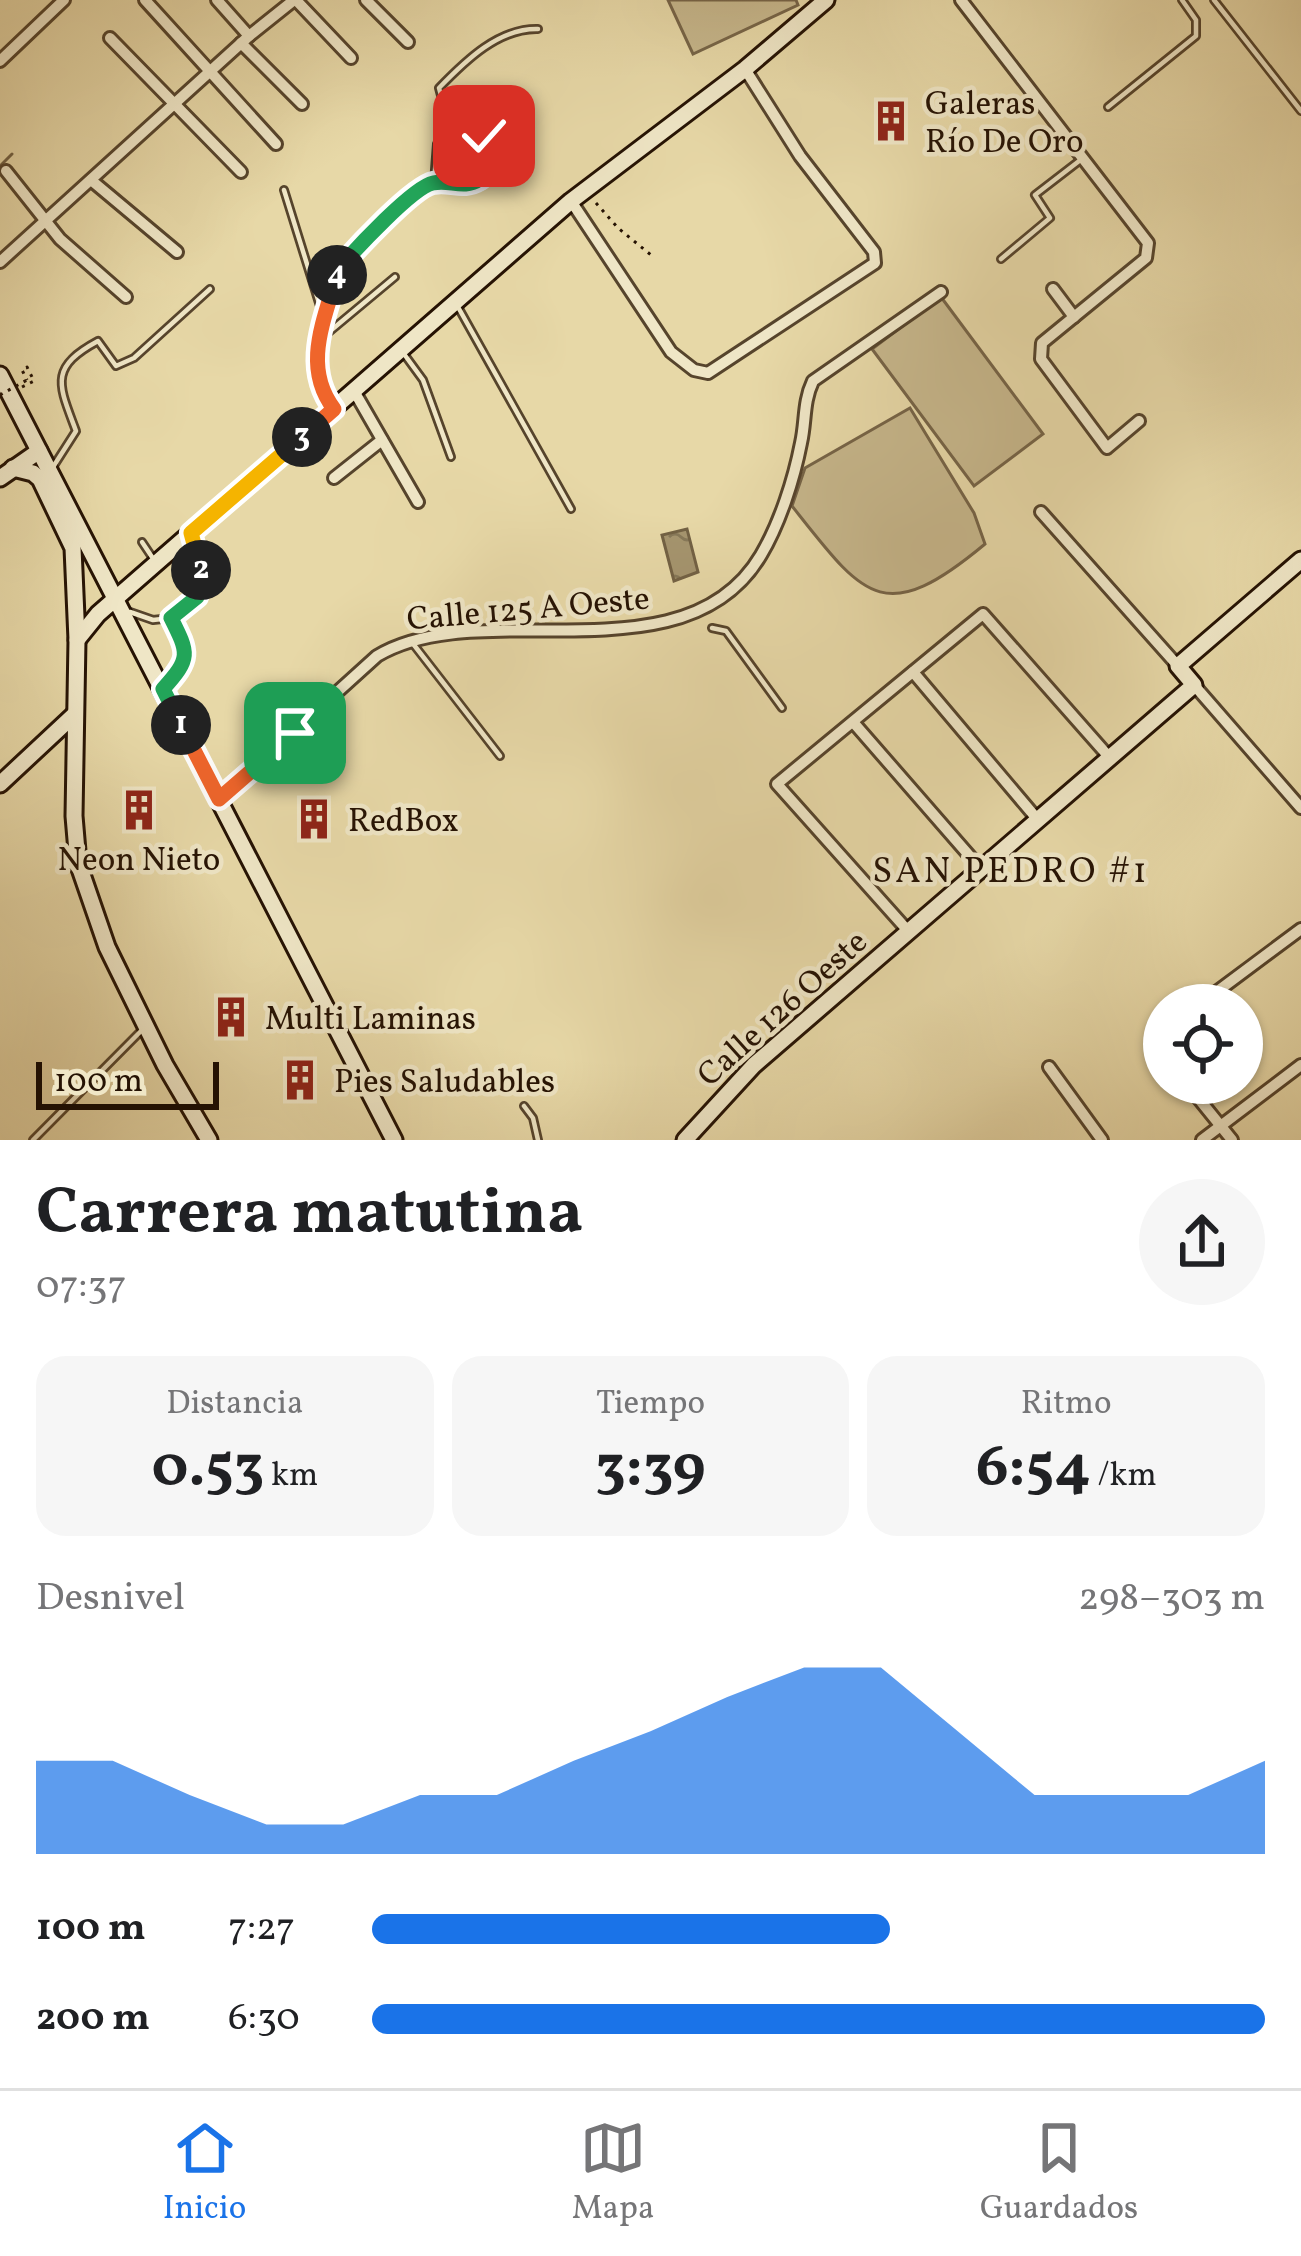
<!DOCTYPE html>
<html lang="es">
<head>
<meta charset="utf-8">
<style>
	:root { --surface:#fff; --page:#f6f6f6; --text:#202124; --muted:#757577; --line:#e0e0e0; --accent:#1a73e8 }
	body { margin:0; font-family:Vollkorn,serif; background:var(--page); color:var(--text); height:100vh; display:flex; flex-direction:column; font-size:45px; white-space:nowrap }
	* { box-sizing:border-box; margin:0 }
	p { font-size:39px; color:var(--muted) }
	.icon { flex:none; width:66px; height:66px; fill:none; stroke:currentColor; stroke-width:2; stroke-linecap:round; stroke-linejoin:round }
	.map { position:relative; height:1140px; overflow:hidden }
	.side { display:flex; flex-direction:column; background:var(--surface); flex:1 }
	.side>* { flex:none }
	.controls { position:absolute; left:1143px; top:984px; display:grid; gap:24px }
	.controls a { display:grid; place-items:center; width:120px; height:120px; border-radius:50%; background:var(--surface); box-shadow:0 3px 9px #0004; font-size:60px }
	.scale { position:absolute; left:36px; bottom:30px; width:183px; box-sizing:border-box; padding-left:12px; border:6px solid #251203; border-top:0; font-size:33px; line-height:42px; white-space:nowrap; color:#251203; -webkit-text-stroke:9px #efe6c6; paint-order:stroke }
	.pin { position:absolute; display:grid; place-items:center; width:102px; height:102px; color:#fff; margin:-51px; border-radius:24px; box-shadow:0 6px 18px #0006 }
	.km { position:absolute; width:60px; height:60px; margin:-30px; border-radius:50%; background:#222; color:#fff; font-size:33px; line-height:60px; text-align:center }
	.round { display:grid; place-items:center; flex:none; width:126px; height:126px; border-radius:63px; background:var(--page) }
	.overview { display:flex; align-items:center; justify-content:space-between; height:204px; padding:0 36px }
	h1 { font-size:66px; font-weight:700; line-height:90px }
	.stats { display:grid; grid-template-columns:repeat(3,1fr); gap:18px; height:204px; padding:12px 36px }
	.stats div { display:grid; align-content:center; border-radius:30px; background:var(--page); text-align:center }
	.stats b { font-size:60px; font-weight:700 }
	.stats small { font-size:33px; font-weight:400 }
	.stats p { font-size:33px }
	.chart { height:336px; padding:24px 36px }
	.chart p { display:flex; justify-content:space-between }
	.chart svg { width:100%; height:216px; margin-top:12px; fill:var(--accent); opacity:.7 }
	ul { padding:0 36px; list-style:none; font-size:39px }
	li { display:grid; grid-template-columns:192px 144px 1fr; align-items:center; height:90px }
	li i { height:30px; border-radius:15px; background:var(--accent) }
	.menu { display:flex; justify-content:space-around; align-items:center; height:168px; border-top:3px solid var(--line); background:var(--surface); font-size:33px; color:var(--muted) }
	.menu a { display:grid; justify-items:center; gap:6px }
	.menu .on { color:var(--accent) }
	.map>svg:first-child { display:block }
	.green { fill:#c6b68b; stroke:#766447; stroke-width:3 }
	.water { fill:url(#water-ripples); stroke:#726144; stroke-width:3 }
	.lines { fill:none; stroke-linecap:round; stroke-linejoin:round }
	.stream { stroke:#726144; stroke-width:3 }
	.lane-casing { stroke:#56442c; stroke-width:10 }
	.street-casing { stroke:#56442c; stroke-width:16 }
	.secondary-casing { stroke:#251203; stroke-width:21 }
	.path { stroke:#251203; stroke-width:3; stroke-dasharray:3 6; stroke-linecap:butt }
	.lane { stroke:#efe6c6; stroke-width:4.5 }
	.street { stroke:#efe6c6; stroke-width:10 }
	.secondary { stroke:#efe6c6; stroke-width:15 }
	.path-bridge { stroke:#251203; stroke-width:3; stroke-dasharray:3 6; stroke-linecap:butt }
	.split-1-casing { stroke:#fff; stroke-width:24 }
	.split-2-casing { stroke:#fff; stroke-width:24 }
	.split-3-casing { stroke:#fff; stroke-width:24 }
	.split-4-casing { stroke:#fff; stroke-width:24 }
	.split-5-casing { stroke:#fff; stroke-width:24 }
	.split-6-casing { stroke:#fff; stroke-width:24 }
	.split-1 { stroke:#f0652b; stroke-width:15 }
	.split-2 { stroke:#22a559; stroke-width:15 }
	.split-3 { stroke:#f5b400; stroke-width:15 }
	.split-4 { stroke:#f0652b; stroke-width:15 }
	.split-5 { stroke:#22a559; stroke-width:15 }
	.split-6 { stroke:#f5b400; stroke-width:15 }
	.labels { text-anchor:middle; stroke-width:9; stroke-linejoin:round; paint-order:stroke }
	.poi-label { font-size:33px; fill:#251203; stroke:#efe6c6; text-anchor:start }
	.street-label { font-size:33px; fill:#251203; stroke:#efe6c6 }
	.neighbourhood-label { font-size:36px; letter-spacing:3px; fill:#251203; stroke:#efe6c6 }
</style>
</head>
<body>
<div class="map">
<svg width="1301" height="1140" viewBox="0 0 1301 1140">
	<defs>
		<pattern id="water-ripples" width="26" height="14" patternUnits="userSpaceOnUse" patternTransform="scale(3)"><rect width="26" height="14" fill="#a5956f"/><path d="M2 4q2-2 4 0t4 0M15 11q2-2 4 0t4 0" fill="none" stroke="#867859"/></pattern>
	</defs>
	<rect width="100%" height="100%" fill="#e7d8a7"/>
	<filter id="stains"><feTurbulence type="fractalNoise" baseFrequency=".00167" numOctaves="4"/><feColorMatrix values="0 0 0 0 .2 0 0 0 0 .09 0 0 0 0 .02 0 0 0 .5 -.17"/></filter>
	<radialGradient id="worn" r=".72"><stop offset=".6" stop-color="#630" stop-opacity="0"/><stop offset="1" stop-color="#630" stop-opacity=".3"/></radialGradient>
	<g class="green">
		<path d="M668 0H796L798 5 693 54Z"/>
		<path d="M941 297 1043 434 974 486 872 349Z"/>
		<path d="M910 408 974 513 985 544C883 629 864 597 792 506L805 468Z"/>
	</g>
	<path class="water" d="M687 529 698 572 674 581 662 535Z"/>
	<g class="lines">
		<path class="stream" d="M0 166 12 154"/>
		<g class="lane-casing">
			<g id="lane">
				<path d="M1214 0 1301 111"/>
				<path d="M1108 107 1196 36V20L1182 0"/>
				<path d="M450 129 439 88C466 60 499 28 538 29"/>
				<path d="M284 190 324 319"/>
				<path d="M1001 259 1050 218 1035 195 1083 158"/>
				<path d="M458 307 571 509"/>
				<path d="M317 342 395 277"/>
				<path d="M404 354 423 380 451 457"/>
				<path d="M332 407 316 368 317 342 340 267 379 224 434 183 471 184 490 172 495 152 484 136 450 129 437 144 434 183"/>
				<path d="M53 467 76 431C59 385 48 368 98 341L116 366 134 358 210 289"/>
				<path d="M142 542 152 557"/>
				<path d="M130 612 153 620 171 618C187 650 193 657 167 685"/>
				<path d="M171 618 197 597 201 569 192 535"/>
				<path d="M712 628 726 631 782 708"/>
				<path d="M414 645 500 756"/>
				<path d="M524 1106 533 1118 538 1140"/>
				<path d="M33 1140 143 1029"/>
			</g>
		</g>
		<g class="street-casing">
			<g id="street">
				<path d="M145 0 276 144"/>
				<path d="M217 0 249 36"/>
				<path d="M296 0 351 58"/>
				<path d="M366 0 408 42"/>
				<path d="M961 0 1148 243 1146 258 1042 343 1041 359 1107 448 1139 421"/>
				<path d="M110 38 241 172"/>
				<path d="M241 43 302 104"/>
				<path d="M0 61 64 0"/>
				<path d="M6 171 60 239 126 297"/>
				<path d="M91 180 177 252"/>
				<path d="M571 201 671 352 694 370 708 373 875 263 874 252 800 156 745 69"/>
				<path d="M0 262 249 36 294 0"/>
				<path d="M1053 289 1074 317"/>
				<path d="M354 391 418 502"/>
				<path d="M334 478 382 440"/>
				<path d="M1041 512 1178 666"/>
				<path d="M913 672 1038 820"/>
				<path d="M1194 685 1301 808"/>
				<path d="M853 722 981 869"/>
				<path d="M219 799 377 656C481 593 685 684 761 555 780 523 794 479 801 443 806 421 803 402 813 381L941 292"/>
				<path d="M909 932 777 784 983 614 1110 758"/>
				<path d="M1199 1005 1301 929"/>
				<path d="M1164 1031 1158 1048 1164 1055"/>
				<path d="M1049 1067 1102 1140"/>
				<path d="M1186 1083 1232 1140"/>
				<path d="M1202 1140 1301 1065"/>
			</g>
		</g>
		<g class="secondary-casing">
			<g id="secondary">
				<path d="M0 375 394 1140"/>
				<path d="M13 468 33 473 40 479 73 548 77 640 74 816 78 863 107 947 165 1065 209 1140"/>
				<path d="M0 478 39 451"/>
				<path d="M77 640 98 614 571 201 745 69 826 0"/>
				<path d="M0 784 75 714"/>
				<path d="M685 1140 754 1065 1194 685 1178 666 1301 560"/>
			</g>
		</g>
		<g class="path">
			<path d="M596 203 618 228 651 255"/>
			<path d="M22 387 34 381 27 367 22 370 27 380"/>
		</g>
		<use href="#lane" class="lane"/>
		<use href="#street" class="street"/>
		<use href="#secondary" class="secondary"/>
		<path class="path-bridge" d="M0 395 27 380"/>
	</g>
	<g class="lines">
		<g class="split-1-casing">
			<path id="split-1" d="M181 725 219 799 295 733"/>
		</g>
		<g class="split-2-casing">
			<path id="split-2" d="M181 725 163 689C191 658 189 654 171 618L197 597 201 570"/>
		</g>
		<g class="split-3-casing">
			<path id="split-3" d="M201 570 191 533 302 437"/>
		</g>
		<g class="split-4-casing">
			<path id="split-4" d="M302 437 334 409C302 367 324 321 337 275"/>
		</g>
		<g class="split-5-casing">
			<path id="split-5" d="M337 275 340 267C355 250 413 187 433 183 450 179 463 190 480 179"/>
		</g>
		<g class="split-6-casing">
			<path id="split-6" d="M480 179 490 172 495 152 484 136"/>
		</g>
		<use href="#split-1" class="split-1"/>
		<use href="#split-2" class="split-2"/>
		<use href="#split-3" class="split-3"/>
		<use href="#split-4" class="split-4"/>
		<use href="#split-5" class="split-5"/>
		<use href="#split-6" class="split-6"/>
	</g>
	<defs>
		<g id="building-bare" transform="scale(3.24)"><path d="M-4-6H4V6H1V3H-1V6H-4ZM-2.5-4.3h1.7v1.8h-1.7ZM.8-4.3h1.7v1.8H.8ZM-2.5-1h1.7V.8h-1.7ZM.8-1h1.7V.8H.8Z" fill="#8f2418" stroke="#efe6c6" stroke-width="2.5" paint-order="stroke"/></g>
	</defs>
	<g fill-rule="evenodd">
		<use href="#building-bare" x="891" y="121"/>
		<use href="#building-bare" x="139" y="810"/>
		<use href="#building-bare" x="314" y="819"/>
		<use href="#building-bare" x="231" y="1017"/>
		<use href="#building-bare" x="300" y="1080"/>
	</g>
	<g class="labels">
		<g class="poi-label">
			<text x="925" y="114">Galeras<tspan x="925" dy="38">Río De Oro</tspan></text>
			<text x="348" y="831">RedBox</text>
			<text x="139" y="870" text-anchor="middle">Neon Nieto</text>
			<text x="265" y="1029">Multi Laminas</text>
			<text x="334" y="1092">Pies Saludables</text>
		</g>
		<g class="street-label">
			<text transform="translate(528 607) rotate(-5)" y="12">Calle 125 A Oeste</text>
			<text transform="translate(781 1007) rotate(-42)" y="12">Calle 126 Oeste</text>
		</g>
		<g class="neighbourhood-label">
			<text x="1011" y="882">SAN PEDRO #1</text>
		</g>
	</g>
	<rect width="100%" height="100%" filter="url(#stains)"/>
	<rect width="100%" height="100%" fill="url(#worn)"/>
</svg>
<div class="controls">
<a><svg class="icon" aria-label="locate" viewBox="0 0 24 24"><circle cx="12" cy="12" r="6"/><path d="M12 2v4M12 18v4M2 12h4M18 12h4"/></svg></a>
</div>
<div class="scale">100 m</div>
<div class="pin" style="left:295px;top:733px;background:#1e9e55"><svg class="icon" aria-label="arrive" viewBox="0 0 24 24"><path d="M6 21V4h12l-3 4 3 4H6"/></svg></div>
<div class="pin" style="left:484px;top:136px;background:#d93025"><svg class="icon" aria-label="check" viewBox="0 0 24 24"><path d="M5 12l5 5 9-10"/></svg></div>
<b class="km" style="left:181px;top:725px">1</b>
<b class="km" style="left:201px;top:570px">2</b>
<b class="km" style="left:302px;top:437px">3</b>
<b class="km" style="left:337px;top:275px">4</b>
</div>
<section class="side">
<div class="overview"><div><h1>Carrera matutina</h1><p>07:37</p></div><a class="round"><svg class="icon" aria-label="share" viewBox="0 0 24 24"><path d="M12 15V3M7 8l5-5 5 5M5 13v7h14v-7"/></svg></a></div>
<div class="stats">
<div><p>Distancia</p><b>0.53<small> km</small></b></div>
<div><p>Tiempo</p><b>3:39</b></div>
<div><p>Ritmo</p><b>6:54<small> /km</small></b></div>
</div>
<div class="chart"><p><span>Desnivel</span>298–303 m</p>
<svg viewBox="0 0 160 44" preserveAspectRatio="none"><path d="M0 44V25L10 25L20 32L30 38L40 38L50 32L60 32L70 25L80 19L90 12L100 6L110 6L120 19L130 32L140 32L150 32L160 25V44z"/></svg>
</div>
<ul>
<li><b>100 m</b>7:27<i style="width:58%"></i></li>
<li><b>200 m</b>6:30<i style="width:100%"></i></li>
</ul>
</section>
<nav class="menu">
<a class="on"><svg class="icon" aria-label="home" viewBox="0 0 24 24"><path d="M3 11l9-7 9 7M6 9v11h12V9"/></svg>Inicio</a>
<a><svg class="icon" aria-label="map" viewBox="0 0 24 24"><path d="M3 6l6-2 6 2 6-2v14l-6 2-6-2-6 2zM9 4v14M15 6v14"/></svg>Mapa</a>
<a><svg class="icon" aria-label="saved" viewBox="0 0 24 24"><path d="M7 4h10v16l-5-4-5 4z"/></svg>Guardados</a>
</nav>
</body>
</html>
